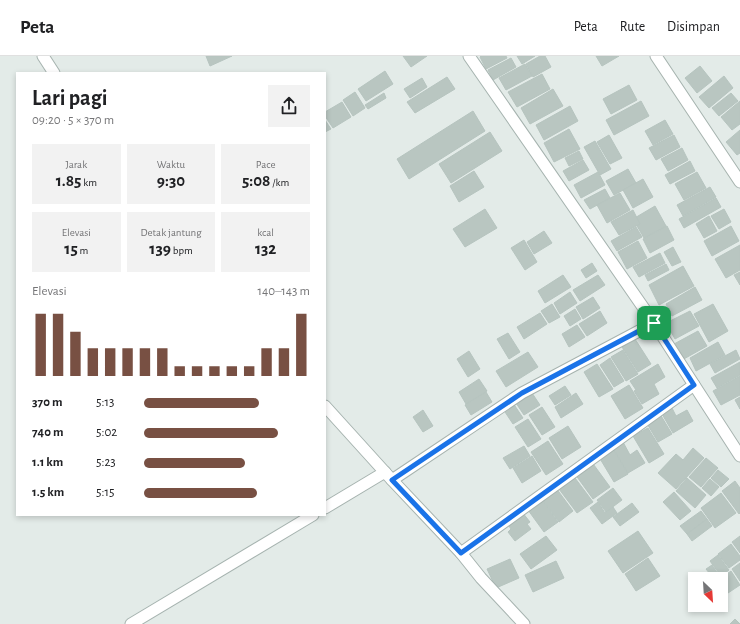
<!DOCTYPE html>
<html lang="id">
<head>
<meta charset="utf-8">
<style>
	:root { --surface:#fff; --page:#f2f2f2; --text:#202124; --muted:#757577; --line:#e0e0e0; --accent:#785043 }
	body { margin:0; font-family:"Alegreya Sans",sans-serif; background:var(--page); color:var(--text); height:100vh; display:flex; flex-direction:column; font-size:15px; white-space:nowrap }
	* { box-sizing:border-box; margin:0 }
	p { font-size:13px; color:var(--muted) }
	.icon { flex:none; width:22px; height:22px; fill:none; stroke:currentColor; stroke-width:2; stroke-linecap:round; stroke-linejoin:round }
	.map { position:relative; flex:1; overflow:hidden }
	.panel { position:absolute; left:16px; top:16px; width:310px; height:444px; display:flex; flex-direction:column; background:var(--surface); border-radius:0px; box-shadow:0 2px 6px #0003 }
	.panel>* { flex:none }
	.needle { width:26px; rotate:155deg }
	.tools { position:absolute; left:688px; top:516px; display:grid; gap:8px }
	.tools a { display:grid; place-items:center; width:40px; height:40px; border-radius:0px; background:var(--surface); box-shadow:0 2px 6px #0003; font-size:20px }
	.pin { position:absolute; display:grid; place-items:center; width:34px; height:34px; color:#fff; margin:-17px; border-radius:8px; box-shadow:0 2px 6px #0006 }
	.round { display:grid; place-items:center; flex:none; width:42px; height:42px; border-radius:0px; background:var(--page) }
	.overview { display:flex; align-items:center; justify-content:space-between; height:68px; padding:0 16px }
	h1 { font-size:22px; font-weight:700; line-height:30px }
	.metrics { display:grid; grid-template-columns:repeat(3,1fr); gap:6px; height:68px; padding:4px 16px }
	.metrics div { display:grid; align-content:center; border-radius:0px; background:var(--page); text-align:center }
	.metrics b { font-size:17px; font-weight:700 }
	.metrics small { font-size:11px; font-weight:400 }
	.metrics p { font-size:11px }
	.chart { height:112px; padding:8px 16px }
	.chart p { display:flex; justify-content:space-between }
	.chart svg { width:100%; height:72px; margin-top:4px; stroke:var(--accent); stroke-width:6 }
	ul { padding:0 16px; list-style:none; font-size:13px }
	li { display:grid; grid-template-columns:64px 48px 1fr; align-items:center; height:30px }
	li i { height:10px; border-radius:5px; background:var(--accent) }
	header { display:flex; align-items:center; gap:24px; box-sizing:border-box; height:56px; padding:0 20px; background:var(--surface); border-bottom:1px solid var(--line) }
	header strong { font-size:19px }
	nav { display:flex; gap:22px; margin-inline-start:auto; font-size:14px }
	.map>svg:first-child { display:block }
	.building { fill:#b9c6c1; stroke:#b6c4bf }
	.lines { fill:none; stroke-linecap:round; stroke-linejoin:round }
	.minor-casing { stroke:#a6b3af; stroke-width:13 }
	.minor { stroke:#fff; stroke-width:11 }
	.route-casing { stroke:#fff; stroke-width:8 }
	.route { stroke:#1a73e8; stroke-width:5 }
</style>
</head>
<body>
<header>
<strong>Peta</strong>
<nav><a>Peta</a><a>Rute</a><a>Disimpan</a></nav>
</header>
<div class="map">
<svg width="740" height="568" viewBox="0 0 740 568">
	<rect width="100%" height="100%" fill="#e3ebe8"/>
	<g class="building">
		<path d="M206 0H232L210 10Z"/>
		<path d="M403 0H427L411 11Z"/>
		<path d="M481 0H506L507 2 486 13 480 1Z"/>
		<path d="M517 0H535L522 8Z"/>
		<path d="M540 0H545L551 11 533 21 526 8Z"/>
		<path d="M596 0H619L602 10Z"/>
		<path d="M511 2 516 11 493 24 488 14Z"/>
		<path d="M525 8 532 20 506 34 499 22Z"/>
		<path d="M700 10 712 25 697 37 685 22Z"/>
		<path d="M385 15 393 28 366 45 358 33Z"/>
		<path d="M542 18 550 33 517 51 508 36Z"/>
		<path d="M724 20 733 32 709 52 699 41Z"/>
		<path d="M447 21 455 33 415 57 407 46Z"/>
		<path d="M422 22 427 31 410 42 404 33Z"/>
		<path d="M629 29 637 44 611 58 603 43Z"/>
		<path d="M553 33 563 50 530 68 521 52Z"/>
		<path d="M355 36 365 52 353 60 343 44Z"/>
		<path d="M384 37 386 42 368 53 365 49Z"/>
		<path d="M731 37 738 45 719 60 712 52Z"/>
		<path d="M641 45 649 60 614 79 606 64Z"/>
		<path d="M740 45V68L732 74 721 61Z"/>
		<path d="M342 46 351 61 333 72 325 60V56Z"/>
		<path d="M570 50 578 65 544 84 536 69Z"/>
		<path d="M473 55 485 75 409 123 397 103Z"/>
		<path d="M325 64 331 73 325 76Z"/>
		<path d="M665 64 673 78 653 89 645 75Z"/>
		<path d="M569 73 580 93 554 106 544 87Z"/>
		<path d="M740 74V97L737 99 726 86Z"/>
		<path d="M490 76 502 95 451 127 439 108Z"/>
		<path d="M609 79 622 102 610 108 597 86Z"/>
		<path d="M674 79 680 91 656 104 649 92Z"/>
		<path d="M595 85 611 113 600 119 584 91Z"/>
		<path d="M682 92 688 104 668 115 661 103Z"/>
		<path d="M579 95 583 103 569 110 565 102Z"/>
		<path d="M583 104 589 114 569 125 563 115Z"/>
		<path d="M690 105 695 115 670 128 665 119Z"/>
		<path d="M628 113 636 127 614 139 606 125Z"/>
		<path d="M474 115 484 131 459 146 450 130Z"/>
		<path d="M598 116 605 129 581 142 574 129Z"/>
		<path d="M697 116 706 132 684 144 675 128Z"/>
		<path d="M643 123 653 141 633 152 623 134Z"/>
		<path d="M710 131 716 141 683 160 677 149Z"/>
		<path d="M605 133 610 142 590 153 584 144Z"/>
		<path d="M620 137 630 154 607 167 597 149Z"/>
		<path d="M716 142 721 151 684 172 679 163Z"/>
		<path d="M655 150 666 170 644 182 633 163Z"/>
		<path d="M485 153 497 172 465 191 453 173Z"/>
		<path d="M724 153 731 166 719 173 711 160Z"/>
		<path d="M633 154 640 168 619 179 611 166Z"/>
		<path d="M709 160 717 175 704 182 696 168Z"/>
		<path d="M667 170 674 184 650 197 643 183Z"/>
		<path d="M731 170 739 185 712 200 704 185Z"/>
		<path d="M636 171 642 181 617 195 611 185Z"/>
		<path d="M544 175 552 187 534 198 527 186Z"/>
		<path d="M524 184 537 206 525 214 511 192Z"/>
		<path d="M638 185 647 202 627 213 618 196Z"/>
		<path d="M740 189V214L726 222 715 203Z"/>
		<path d="M673 191 681 206 672 210 664 196Z"/>
		<path d="M660 197 665 207 639 221 633 211Z"/>
		<path d="M592 207 597 215 586 222 581 214Z"/>
		<path d="M666 208 669 214 648 225 645 219Z"/>
		<path d="M683 210 694 230 659 249 649 229Z"/>
		<path d="M740 216V229L734 219Z"/>
		<path d="M563 219 571 231 545 247 538 235Z"/>
		<path d="M598 219 605 229 580 245 573 234Z"/>
		<path d="M695 231 702 244 672 260 666 248Z"/>
		<path d="M570 236 577 247 560 258 554 247Z"/>
		<path d="M593 241 600 252 583 263 576 251Z"/>
		<path d="M552 248 560 261 549 267 541 255Z"/>
		<path d="M713 248 728 275 709 286 694 258Z"/>
		<path d="M575 253 581 263 570 270 564 260Z"/>
		<path d="M600 255 607 267 587 280 579 268Z"/>
		<path d="M690 255 699 270 675 283 666 267Z"/>
		<path d="M540 257 547 268 524 283 517 271Z"/>
		<path d="M577 269 585 281 569 291 562 278Z"/>
		<path d="M698 275 707 290 682 304 674 288Z"/>
		<path d="M508 277 520 296 509 303 497 283Z"/>
		<path d="M635 283 651 308 638 316 622 291Z"/>
		<path d="M718 286 725 299 696 315 690 302Z"/>
		<path d="M623 294 638 318 626 325 611 301Z"/>
		<path d="M736 294 740 303 715 317 710 308Z"/>
		<path d="M469 295 480 313 468 321 457 303Z"/>
		<path d="M528 296 538 311 506 331 496 315Z"/>
		<path d="M610 302 624 325 614 331 600 309Z"/>
		<path d="M740 306V319L717 332 711 322Z"/>
		<path d="M597 308 613 333 599 341 584 316Z"/>
		<path d="M658 308 665 321 654 328 659 338 642 348 634 335 636 334 630 325Z"/>
		<path d="M740 320V339L721 349 713 335Z"/>
		<path d="M479 323 487 335 466 348 459 336Z"/>
		<path d="M629 329 643 352 625 363 611 340Z"/>
		<path d="M565 330 571 339 555 349 549 340Z"/>
		<path d="M486 336 492 346 471 359 465 349Z"/>
		<path d="M532 337 540 349 524 359 516 347Z"/>
		<path d="M576 337 583 348 561 362 555 351Z"/>
		<path d="M740 341V353L735 344Z"/>
		<path d="M513 347 523 362 513 368 503 353Z"/>
		<path d="M542 351 555 371 542 379 529 359Z"/>
		<path d="M672 352 676 360 687 354 693 365 673 377 662 358Z"/>
		<path d="M423 354 433 370 423 376 413 361Z"/>
		<path d="M660 358 672 378 658 386 646 366Z"/>
		<path d="M528 363 541 383 528 391 515 371Z"/>
		<path d="M568 370 581 391 562 403 549 382Z"/>
		<path d="M648 372 664 398 649 407 633 380Z"/>
		<path d="M548 385 563 408 546 419 531 396Z"/>
		<path d="M623 386 630 399 637 394 645 407 628 417 613 392Z"/>
		<path d="M524 390 530 400 510 413 503 402Z"/>
		<path d="M693 392 704 402 676 433 658 417 676 398 683 404Z"/>
		<path d="M613 393 628 418 614 426 599 401Z"/>
		<path d="M532 400 541 415 522 427 513 412Z"/>
		<path d="M706 402 718 412 701 431 689 421Z"/>
		<path d="M591 405 610 431 593 443 575 418Z"/>
		<path d="M718 414 729 423 721 431 711 422Z"/>
		<path d="M575 422 593 446 577 457 559 433Z"/>
		<path d="M687 422 706 439 695 452 676 435Z"/>
		<path d="M710 423 719 431 711 440 702 432Z"/>
		<path d="M735 425 740 432V457L739 458 722 435Z"/>
		<path d="M556 432 573 455 559 466 541 442Z"/>
		<path d="M613 432 622 444 606 456 597 444Z"/>
		<path d="M674 436 691 455 680 464 663 446Z"/>
		<path d="M721 437 736 457 715 472 701 452Z"/>
		<path d="M542 444 558 466 544 476 528 454Z"/>
		<path d="M598 446 605 457 613 451 617 457 602 468 590 452Z"/>
		<path d="M632 447 639 456 620 470 613 461Z"/>
		<path d="M701 455 707 463 687 478 680 470Z"/>
		<path d="M522 456 530 466 527 468 531 473 515 485 508 476 511 473 507 467Z"/>
		<path d="M707 463 712 470 692 485 687 478Z"/>
		<path d="M638 475 653 497 623 517 608 495Z"/>
		<path d="M546 480 557 494 531 513 520 498Z"/>
		<path d="M740 480V497L732 486Z"/>
		<path d="M731 488 740 500V504L729 512 718 498Z"/>
		<path d="M718 499 729 514 721 520 710 505Z"/>
		<path d="M648 502 660 520 636 535 625 518Z"/>
		<path d="M510 503 519 522 496 532 487 513Z"/>
		<path d="M556 505 564 522 533 536 525 519Z"/>
		<path d="M740 507V525L732 513Z"/>
		<path d="M712 509 720 521 717 523H714L706 513Z"/>
		<path d="M731 515 740 529 722 541 721 540V523H720Z"/>
		<path d="M735 563 740 568H730Z"/>
	</g>
	<g class="lines">
		<g class="minor-casing">
			<g id="minor">
				<path d="M43 0 54 17"/>
				<path d="M469 0 654 267 740 400"/>
				<path d="M656 0 740 126"/>
				<path d="M325 350 392 424 461 497 694 329"/>
				<path d="M392 424 522 337 654 267"/>
				<path d="M325 452 385 416"/>
				<path d="M461 497 481 522 524 568"/>
				<path d="M131 568 313 459"/>
			</g>
		</g>
		<use href="#minor" class="minor"/>
	</g>
	<g class="lines">
		<g class="route-casing">
			<path id="route" d="M654 267 694 329 461 497 392 424 522 337Z"/>
		</g>
		<use href="#route" class="route"/>
	</g>
</svg>
<div class="tools">
<a><svg class="needle" viewBox="-14 -14 28 28"><path d="M0-13l5 13h-10z" fill="#e53935"/><path d="M0 13l5-13h-10z" fill="#757577"/></svg></a>
</div>
<div class="pin" style="left:654px;top:267px;background:#1e9e55"><svg class="icon" aria-label="arrive" viewBox="0 0 24 24"><path d="M6 21V4h12l-3 4 3 4H6"/></svg></div>
<section class="panel">
<div class="overview"><div><h1>Lari pagi</h1><p>09:20 · 5 × 370 m</p></div><a class="round"><svg class="icon" aria-label="share" viewBox="0 0 24 24"><path d="M12 15V3M7 8l5-5 5 5M5 13v7h14v-7"/></svg></a></div>
<div class="metrics">
<div><p>Jarak</p><b>1.85<small> km</small></b></div>
<div><p>Waktu</p><b>9:30</b></div>
<div><p>Pace</p><b>5:08<small> /km</small></b></div>
</div>
<div class="metrics">
<div><p>Elevasi</p><b>15<small> m</small></b></div>
<div><p>Detak jantung</p><b>139<small> bpm</small></b></div>
<div><p>kcal</p><b>132</b></div>
</div>
<div class="chart"><p><span>Elevasi</span>140–143 m</p>
<svg viewBox="0 0 160 44" preserveAspectRatio="none"><path d="M5 44V6M15 44V6M25 44V17M35 44V27M45 44V27M55 44V27M65 44V27M75 44V27M85 44V38M95 44V38M105 44V38M115 44V38M125 44V38M135 44V27M145 44V27M155 44V6"/></svg>
</div>
<ul>
<li><b>370 m</b>5:13<i style="width:69%"></i></li>
<li><b>740 m</b>5:02<i style="width:81%"></i></li>
<li><b>1.1 km</b>5:23<i style="width:61%"></i></li>
<li><b>1.5 km</b>5:15<i style="width:68%"></i></li>
</ul>
</section>
</div>
</body>
</html>
